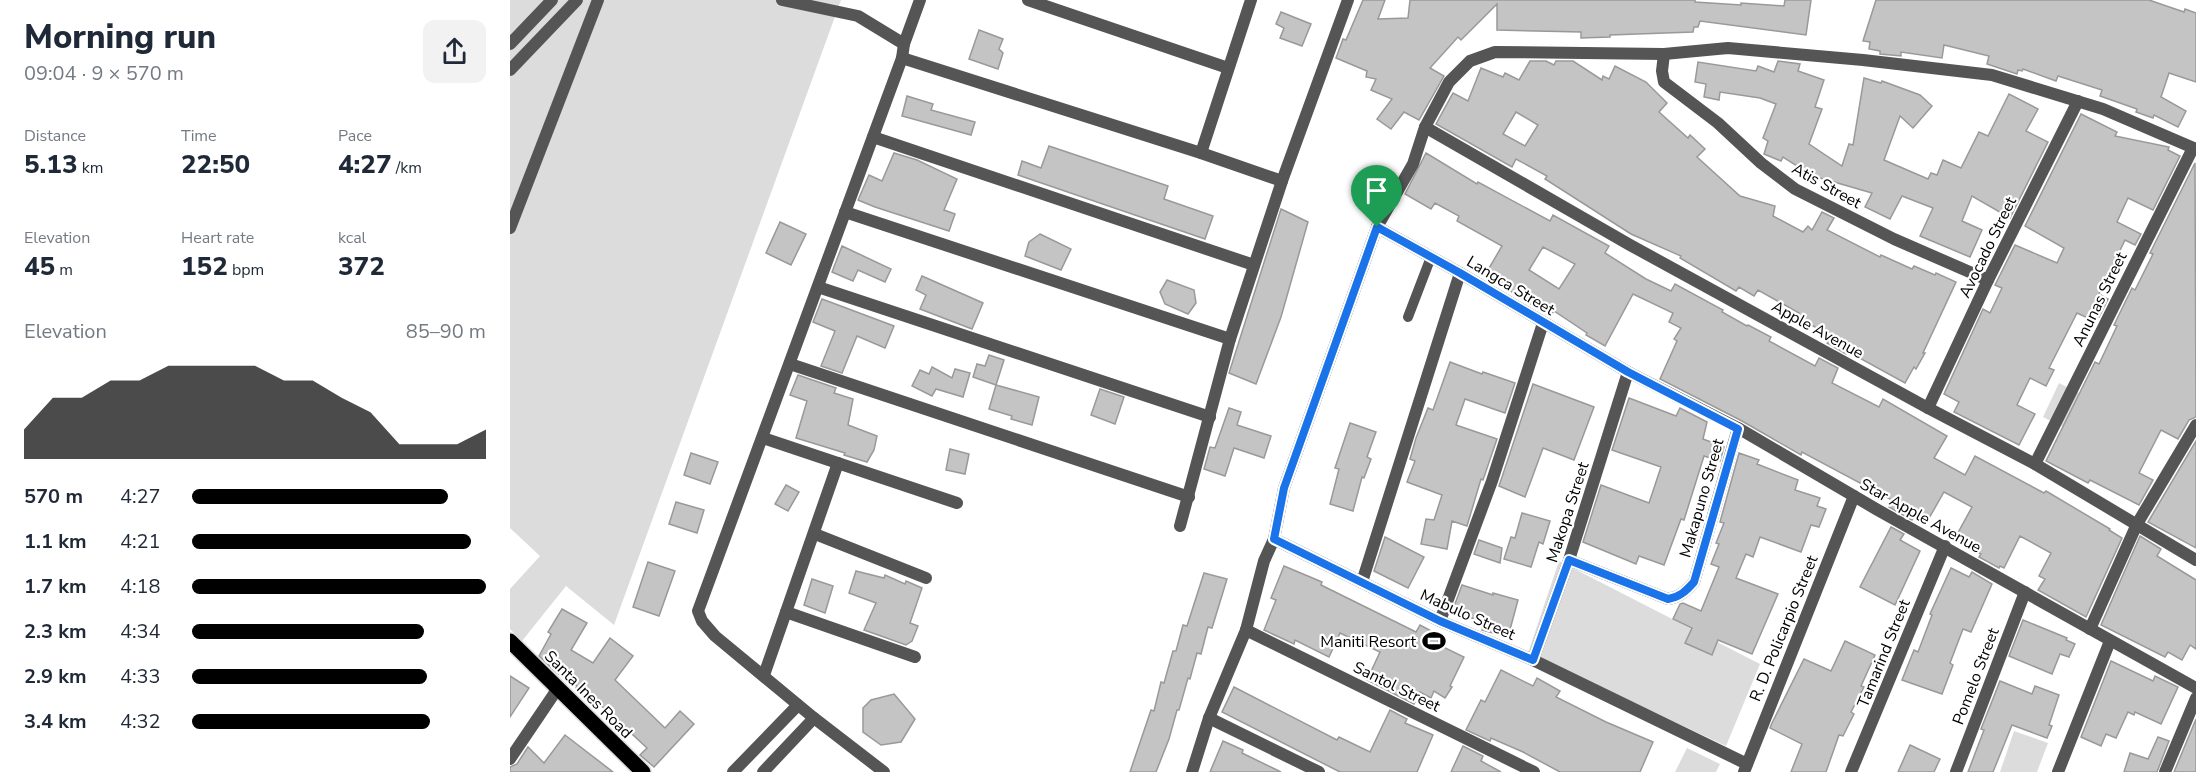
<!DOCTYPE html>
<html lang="en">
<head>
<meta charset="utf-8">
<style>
	:root { --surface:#fff; --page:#f2f2f3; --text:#1f2937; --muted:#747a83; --accent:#000 }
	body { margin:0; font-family:"Nunito Sans",sans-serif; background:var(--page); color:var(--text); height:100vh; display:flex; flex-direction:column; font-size:22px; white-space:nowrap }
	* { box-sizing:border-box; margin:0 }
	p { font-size:20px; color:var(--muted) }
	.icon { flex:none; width:33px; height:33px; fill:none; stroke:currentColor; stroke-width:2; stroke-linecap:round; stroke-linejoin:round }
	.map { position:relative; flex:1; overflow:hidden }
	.sheet { display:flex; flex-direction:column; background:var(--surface); width:510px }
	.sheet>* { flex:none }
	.pin { position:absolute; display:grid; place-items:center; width:51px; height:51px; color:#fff; margin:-62px -26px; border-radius:50% 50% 50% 0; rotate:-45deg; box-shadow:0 0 6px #0007 }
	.pin .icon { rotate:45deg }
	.round { display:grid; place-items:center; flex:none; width:63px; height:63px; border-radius:12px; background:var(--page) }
	.head { display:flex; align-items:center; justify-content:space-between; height:102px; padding:0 24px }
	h1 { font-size:33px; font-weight:800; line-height:45px }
	.stats { display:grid; grid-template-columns:repeat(3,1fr); gap:9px; height:102px; padding:6px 24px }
	.stats div { display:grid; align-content:center }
	.stats b { font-size:26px; font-weight:800 }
	.stats small { font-size:16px; font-weight:400 }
	.stats p { font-size:16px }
	.chart { height:168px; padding:12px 24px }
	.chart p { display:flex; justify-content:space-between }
	.chart svg { width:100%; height:108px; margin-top:6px; fill:var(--accent); opacity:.7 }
	ul { padding:0 24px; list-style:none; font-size:20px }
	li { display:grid; grid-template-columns:96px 72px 1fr; align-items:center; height:45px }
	li i { height:15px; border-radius:8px; background:var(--accent) }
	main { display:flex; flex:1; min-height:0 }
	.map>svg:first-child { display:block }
	.green { fill:#dcdcdc }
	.building { fill:#c4c4c4; stroke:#999; stroke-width:1.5; fill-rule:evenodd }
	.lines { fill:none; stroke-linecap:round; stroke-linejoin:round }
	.primary-casing { stroke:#dbdbdb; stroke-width:18 }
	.service { stroke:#555; stroke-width:10 }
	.minor { stroke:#555; stroke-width:12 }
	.primary { stroke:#000; stroke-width:15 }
	.route-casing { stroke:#fff; stroke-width:12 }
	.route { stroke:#1a73e8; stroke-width:8 }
	.labels { text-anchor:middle; stroke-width:4.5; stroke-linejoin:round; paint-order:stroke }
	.street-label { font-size:16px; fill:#000; stroke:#fff }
	.poi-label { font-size:16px; fill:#000; stroke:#fff; text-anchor:end }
</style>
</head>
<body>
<main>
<section class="sheet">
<div class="head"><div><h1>Morning run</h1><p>09:04 · 9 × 570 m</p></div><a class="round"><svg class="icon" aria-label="share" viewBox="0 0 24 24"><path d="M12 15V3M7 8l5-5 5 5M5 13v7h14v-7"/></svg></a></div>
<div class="stats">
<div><p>Distance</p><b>5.13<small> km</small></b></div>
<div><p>Time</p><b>22:50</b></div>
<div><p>Pace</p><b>4:27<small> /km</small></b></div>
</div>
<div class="stats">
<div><p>Elevation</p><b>45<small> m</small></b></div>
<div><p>Heart rate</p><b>152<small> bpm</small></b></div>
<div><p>kcal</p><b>372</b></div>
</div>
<div class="chart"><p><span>Elevation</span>85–90 m</p>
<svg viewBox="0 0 160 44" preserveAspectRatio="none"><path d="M0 44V32L10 19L20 19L30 12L40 12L50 6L60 6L70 6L80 6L90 12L100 12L110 19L120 25L130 38L140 38L150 38L160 32V44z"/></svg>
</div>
<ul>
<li><b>570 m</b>4:27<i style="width:87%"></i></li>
<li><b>1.1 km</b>4:21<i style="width:95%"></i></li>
<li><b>1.7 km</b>4:18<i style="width:100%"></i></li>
<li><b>2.3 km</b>4:34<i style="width:79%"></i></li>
<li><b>2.9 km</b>4:33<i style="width:80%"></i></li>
<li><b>3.4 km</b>4:32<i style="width:81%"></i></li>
</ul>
</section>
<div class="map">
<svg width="1686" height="772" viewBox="0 0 1686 772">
	<rect width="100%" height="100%" fill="#fff"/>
	<g class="green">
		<path d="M0 0H331L104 625 56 586 12 641 0 629V589L30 556 0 528Z"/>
		<path d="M1549 383 1611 414 1595 448 1533 417Z"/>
		<path d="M1049 561 1250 664 1216 746 1018 653Z"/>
		<path d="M1504 731 1538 743 1527 772H1490Z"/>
		<path d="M1177 748 1210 764 1206 772H1165Z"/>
	</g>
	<g class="building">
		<path d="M853 0H875L868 19 898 18 900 0H1185V2L1231 5V3L1274 6 1275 0H1301L1296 35 1190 21 1188 27H1184L1183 32 1100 35V37L1071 38V32L987 30V4L951 40 948 37 920 68 934 76 909 120 894 112 881 129 867 119 882 99 861 90 866 79 856 77 857 71 826 58 833 39 836 40Z"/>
		<path d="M1366 0H1639L1674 12 1675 9 1686 13V82L1659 73 1651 97 1676 111 1668 127 1644 115 1643 118 1626 112 1627 109 1590 96 1592 90 1548 76 1546 81 1513 69 1512 71 1508 70 1507 74 1477 64 1479 56 1434 45 1432 58 1391 52V56L1370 54V51L1359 49 1360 42 1353 41Z"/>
		<path d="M771 12 801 24 792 46 770 38 774 28 766 24Z"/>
		<path d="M469 30 493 39 489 49 493 53 488 69 459 59Z"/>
		<path d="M1020 61H1036L1044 65 1046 61H1063L1092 80 1093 76 1099 79 1105 66 1136 82 1157 103 1149 112 1178 138 1180 135 1195 149 1187 157 1230 196 1265 206 1263 216 1293 232 1298 226 1302 230 1312 212 1324 218 1317 230 1370 257 1371 255 1402 269 1404 266 1425 275 1426 273 1446 282 1413 353H1415L1406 369 1404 367 1395 383 1337 351 1336 354 1317 343 1321 336 1287 317 1289 313 1248 290 1244 296 1229 287 1226 291 1170 258 1171 256 1121 234 1035 179 1037 176 1006 159 1002 167 926 124 943 93 958 101 971 68 993 77 995 73 1009 80ZM1006 112 1028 125 1015 146 993 134Z"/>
		<path d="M1268 61 1290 64 1288 71 1314 80 1305 107 1312 109 1299 144 1332 166 1339 144 1343 145 1354 78 1371 83 1372 81 1410 95 1422 106 1403 128 1390 116 1374 160 1418 179 1421 173 1427 175 1433 160 1451 168 1469 132 1478 136 1499 94 1528 109 1516 131 1538 142 1500 218 1462 196 1452 221 1472 230 1460 257 1410 236 1423 208 1392 196 1380 219 1355 207 1362 193 1310 178 1309 180 1273 157 1271 161 1254 154 1258 141 1253 138 1266 104 1250 98 1210 92 1209 100 1194 97 1196 84 1185 82 1188 62 1246 71 1248 66 1264 72Z"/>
		<path d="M397 96 423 104 421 110 465 122 461 135 392 116Z"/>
		<path d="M1571 114 1607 132 1605 136 1659 147 1658 150 1670 156 1643 210 1618 198 1607 222 1631 234 1625 245 1615 240 1589 294 1598 299 1589 317 1584 315 1582 320 1567 313 1539 368 1544 370 1536 386 1520 378 1507 405 1525 414 1509 445 1444 412 1449 402 1434 394 1473 309 1480 313 1492 288 1485 285 1505 245 1547 263 1554 248 1515 226Z"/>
		<path d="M539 146 658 186 654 199 703 216 695 239 508 175 512 161 531 168Z"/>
		<path d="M384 153 407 160 447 179 434 210 445 214 439 231 365 207 348 200 359 175 372 181Z"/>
		<path d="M916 153 967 184 968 182 1040 221 1043 215 1099 246 1095 253 1136 279 1161 291 1165 284 1213 310 1212 312 1237 326 1238 325 1261 337 1259 341 1305 366 1309 358 1328 368 1322 383 1369 407 1373 399 1437 436 1424 458 1455 475 1465 456 1534 493 1536 491 1600 529 1599 530 1612 538 1576 617 1528 590 1535 579 1529 576 1541 553 1510 536 1494 568 1490 566 1489 568 1469 557 1471 554 1444 540 1462 507 1434 492 1418 520 1406 513 1402 520 1379 507 1382 500 1292 452 1291 455 1232 421 1150 379 1167 341 1164 339 1171 328 1159 322 1163 313 1123 294 1095 346 1076 335 1077 333 1044 311 1040 316 975 275 992 246 947 221 949 216 925 203 921 209 895 194ZM1033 247 1065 264 1049 289 1019 270Z"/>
		<path d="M1685 163 1686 417 1679 420 1668 439 1651 430 1629 473 1643 480 1629 505 1580 480 1578 483 1536 461 1585 362 1589 364 1607 326 1604 325 1622 288 1625 290 1643 254 1640 253Z"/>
		<path d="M771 209 798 222 771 317 746 384 719 373Z"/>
		<path d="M270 222 296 234 281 265 256 253Z"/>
		<path d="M530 234 561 249 551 270 515 256 519 242Z"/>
		<path d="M332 246 381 269 375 282 348 270 343 281 322 272Z"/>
		<path d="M412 276 473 303 462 329 410 309 416 295 406 290Z"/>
		<path d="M657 280 684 290 686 303 678 314 655 304 650 292Z"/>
		<path d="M312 299 384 326 375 348 347 336 332 373 311 366 325 331 303 322Z"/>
		<path d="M479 355 494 360 486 385 463 377 467 364 475 366Z"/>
		<path d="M940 362 972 374 973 372 1005 383 995 413 955 399 946 425 987 439 973 480 971 479 957 526 942 521 937 549 911 544 916 519 924 520 932 495 897 482 905 461 900 459 906 438 918 408 923 410Z"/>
		<path d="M422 367 442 378 445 369 460 373 453 397 426 389 422 396 402 386 410 370 419 374Z"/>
		<path d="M288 375 326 388 324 393 343 399 338 425 367 436 364 450 357 462 334 455 335 453 286 438 297 401 280 395Z"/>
		<path d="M1023 384 1084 407 1064 460 1033 448 1015 497 989 486Z"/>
		<path d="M486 385 529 397 522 425 501 419 502 416 479 409Z"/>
		<path d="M590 389 614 397 605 424 581 415Z"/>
		<path d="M1119 398 1166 416 1170 408 1197 422 1193 439 1214 447 1210 461 1194 456 1174 520 1171 519 1154 565 1129 556 1126 564 1073 542 1091 485 1139 503 1151 467 1102 450Z"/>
		<path d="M719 408 731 412 727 425 761 436 754 458 724 448 715 476 694 469 700 447 705 448Z"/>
		<path d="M840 423 866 432 857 457 861 459 854 478 852 477 843 511 820 504 829 469 825 468Z"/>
		<path d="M1686 441V548L1638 522Z"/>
		<path d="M440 449 459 454 455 474 436 470Z"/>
		<path d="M181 453 208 462 200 484 174 475Z"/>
		<path d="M1229 453 1249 460 1247 464 1288 480 1285 490 1310 498 1307 506 1316 509 1309 527 1301 525 1291 552 1250 537 1243 557 1236 554 1226 578 1268 594 1242 654 1208 640 1202 655 1175 643 1182 628 1163 619 1170 604 1173 603 1191 611 1209 567 1201 564 1209 544 1206 543 1214 523 1210 522Z"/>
		<path d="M276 485 289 492 278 511 265 504Z"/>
		<path d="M166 502 194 510 187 533 159 524Z"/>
		<path d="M1012 513 1040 521 1033 544 1029 542 1021 567 994 559 1001 537 1005 538Z"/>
		<path d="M1381 527 1394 534 1390 540 1410 551 1385 605 1350 587Z"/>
		<path d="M1630 536 1651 549 1647 556 1686 580V649L1680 645 1672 660 1658 652 1655 657 1591 625Z"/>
		<path d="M875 537 914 557 898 588 864 571Z"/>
		<path d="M969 540 992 548 990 563 964 554Z"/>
		<path d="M138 562 165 571 149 616 123 607Z"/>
		<path d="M774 566 812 582 811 585 906 632 910 625 931 636 927 644 954 657 940 686 942 687 935 698 924 691 921 698 910 692 904 704 857 680 870 652 830 633 819 657 785 640 784 644 754 630 766 600 761 598Z"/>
		<path d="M1441 568 1459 577 1462 572 1482 584 1461 632 1453 629 1440 663 1443 665 1432 694 1392 680 1404 650 1408 652 1422 615 1420 614Z"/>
		<path d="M346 571 374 578 375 575 395 584 396 581 412 588 400 623 408 626 402 641 396 645 354 630 366 603 339 593Z"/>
		<path d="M694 573 717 579 702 628 698 627 691 654 687 653 680 679 678 678 669 710H667L659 739 646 772H620L641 710 644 711 651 682 654 683 663 651H666L673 625 677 626Z"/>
		<path d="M302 579 323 586 315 613 294 605Z"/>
		<path d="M952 585 983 595V593L1008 600 998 637 972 630 975 622 942 612Z"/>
		<path d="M52 609 77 623 61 650 83 663 100 638 123 656 105 680 155 728 170 711 184 724 144 767 130 755 137 748 94 708 66 688 67 686 47 673 29 656 41 634 38 632Z"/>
		<path d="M1513 620 1557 638 1556 640 1565 644 1559 657 1550 654 1542 674 1499 656Z"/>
		<path d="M1335 641 1365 655 1351 686 1354 687 1341 712 1344 714 1333 736 1329 735 1316 772H1281L1292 744 1260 728 1262 723 1294 659 1321 671Z"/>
		<path d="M1601 661 1643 681 1645 676 1668 687 1651 724 1625 712 1624 715 1618 712 1606 738 1596 734 1591 746 1571 737Z"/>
		<path d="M991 670 1023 686 1027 678 1050 691 1046 697 1096 722 1143 742 1130 772H1050L1013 752 981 738 980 741 956 730 971 700 975 702Z"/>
		<path d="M0 676 19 688 0 717Z"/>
		<path d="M1490 681 1522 694 1525 686 1549 695 1539 725 1542 726 1537 738 1502 725 1483 772H1458L1474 730 1471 729Z"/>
		<path d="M724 687 827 740 829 737 860 752 880 710 897 719 895 723 923 735 907 772H830L712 712Z"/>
		<path d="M384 694 405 719 391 742 371 745 353 732V708L361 700Z"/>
		<path d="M1686 719V772H1664Z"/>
		<path d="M55 735 103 772H0V767L7 764 18 747 34 763Z"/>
		<path d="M1648 737 1659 741 1647 772H1614L1620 753 1638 759Z"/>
		<path d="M713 741 733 750 732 753 771 772H700Z"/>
		<path d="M1400 745 1430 759 1424 772H1388Z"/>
		<path d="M953 746 973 756 971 761 991 772H941Z"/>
	</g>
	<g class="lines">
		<g class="primary-casing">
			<path id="primary" d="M0 641 133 772"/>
		</g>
		<path class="service" d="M898 317 921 257"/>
		<g class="minor">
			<path d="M272 0 348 16 394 44"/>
			<path d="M518 0 718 68"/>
			<path d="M0 44 42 0"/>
			<path d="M1154 54 1152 71 1154 82 1208 123 1251 163 1285 189 1384 239 1478 280"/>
			<path d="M392 58 691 153 772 181"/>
			<path d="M0 70 67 0"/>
			<path d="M915 127 1120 245 1418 408 1525 464 1686 560"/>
			<path d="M363 137 744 265"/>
			<path d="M691 153 741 0"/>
			<path d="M335 212 720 339"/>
			<path d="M867 227 950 273 1118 372 1228 428 1366 509 1686 688"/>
			<path d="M0 228 88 0"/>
			<path d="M308 287 700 417"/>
			<path d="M280 364 679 497"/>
			<path d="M1418 408 1478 280 1568 101"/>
			<path d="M253 438 447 503"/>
			<path d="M1525 464 1683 148"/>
			<path d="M670 526 720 339 772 181 838 0"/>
			<path d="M305 534 416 578"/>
			<path d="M764 539 930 621 1023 660 1237 764"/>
			<path d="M1059 560 1158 599C1170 597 1176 591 1184 582L1228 428"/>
			<path d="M852 582 950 273"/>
			<path d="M276 612 405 657"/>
			<path d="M930 621 982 481 1033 323"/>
			<path d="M1580 629 1627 524 1686 425"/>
			<path d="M736 630 1024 772"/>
			<path d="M1023 660 1059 560 1118 372"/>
			<path d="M254 675 328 463"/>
			<path d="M699 718 809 772"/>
			<path d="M0 759 48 688"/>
			<path d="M223 772 288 705"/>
			<path d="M253 772 304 718"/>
			<path d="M374 772 304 718 205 636 192 621 188 611 392 58 394 44 410 0"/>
			<path d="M682 772 699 718 736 630 754 561 764 539 774 488 867 227 903 164 915 127 939 82 960 61 985 52 1154 54 1218 48 1353 60 1482 75 1593 109 1686 149"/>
			<path d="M1234 772 1344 496"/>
			<path d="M1341 772 1435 546"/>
			<path d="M1446 772 1515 592"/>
			<path d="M1548 772 1600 641"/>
			<path d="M1655 772 1686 698"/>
		</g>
		<use href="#primary" class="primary"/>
	</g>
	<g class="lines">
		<g class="route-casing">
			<path id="route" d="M867 227 950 273 1118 372 1228 429 1184 582C1176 591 1170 597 1158 599L1059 560 1023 660 930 621 764 539 774 488Z"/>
		</g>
		<use href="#route" class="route"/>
	</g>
	<defs>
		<g id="stadium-bare" transform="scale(1.8)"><path d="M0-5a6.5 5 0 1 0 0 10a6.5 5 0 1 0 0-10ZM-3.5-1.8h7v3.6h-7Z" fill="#000" stroke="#fff" stroke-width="2.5" paint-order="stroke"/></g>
	</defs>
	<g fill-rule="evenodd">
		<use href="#stadium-bare" x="924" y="641"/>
	</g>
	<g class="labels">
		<g class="street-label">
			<text transform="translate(1317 185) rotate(29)" y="6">Atis Street</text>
			<text transform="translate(1477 247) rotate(-64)" y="6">Avocado Street</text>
			<text transform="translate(1001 285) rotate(31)" y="6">Langca Street</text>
			<text transform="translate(1589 299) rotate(-64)" y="6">Anunas Street</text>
			<text transform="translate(1308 329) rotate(29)" y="6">Apple Avenue</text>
			<text transform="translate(1191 498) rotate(-74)" y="6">Makapuno Street</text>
			<text transform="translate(1057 512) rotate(-72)" y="6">Makopa Street</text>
			<text transform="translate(1411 515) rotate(29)" y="6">Star Apple Avenue</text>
			<text transform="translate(958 614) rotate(24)" y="6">Mabulo Street</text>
			<text transform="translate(1273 628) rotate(-68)" y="6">R. D. Policarpio Street</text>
			<text transform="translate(1373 653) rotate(-68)" y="6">Tamarind Street</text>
			<text transform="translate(1465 676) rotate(-69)" y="6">Pomelo Street</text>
			<text transform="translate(887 686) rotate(26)" y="6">Santol Street</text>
			<text transform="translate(79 694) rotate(45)" y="6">Santa Ines Road</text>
		</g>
		<g class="poi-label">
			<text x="906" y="647">Maniti Resort</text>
		</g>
	</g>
</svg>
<div class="pin" style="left:867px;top:227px;background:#1e9e55"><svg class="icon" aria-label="arrive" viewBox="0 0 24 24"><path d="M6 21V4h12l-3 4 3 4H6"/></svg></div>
</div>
</main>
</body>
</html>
